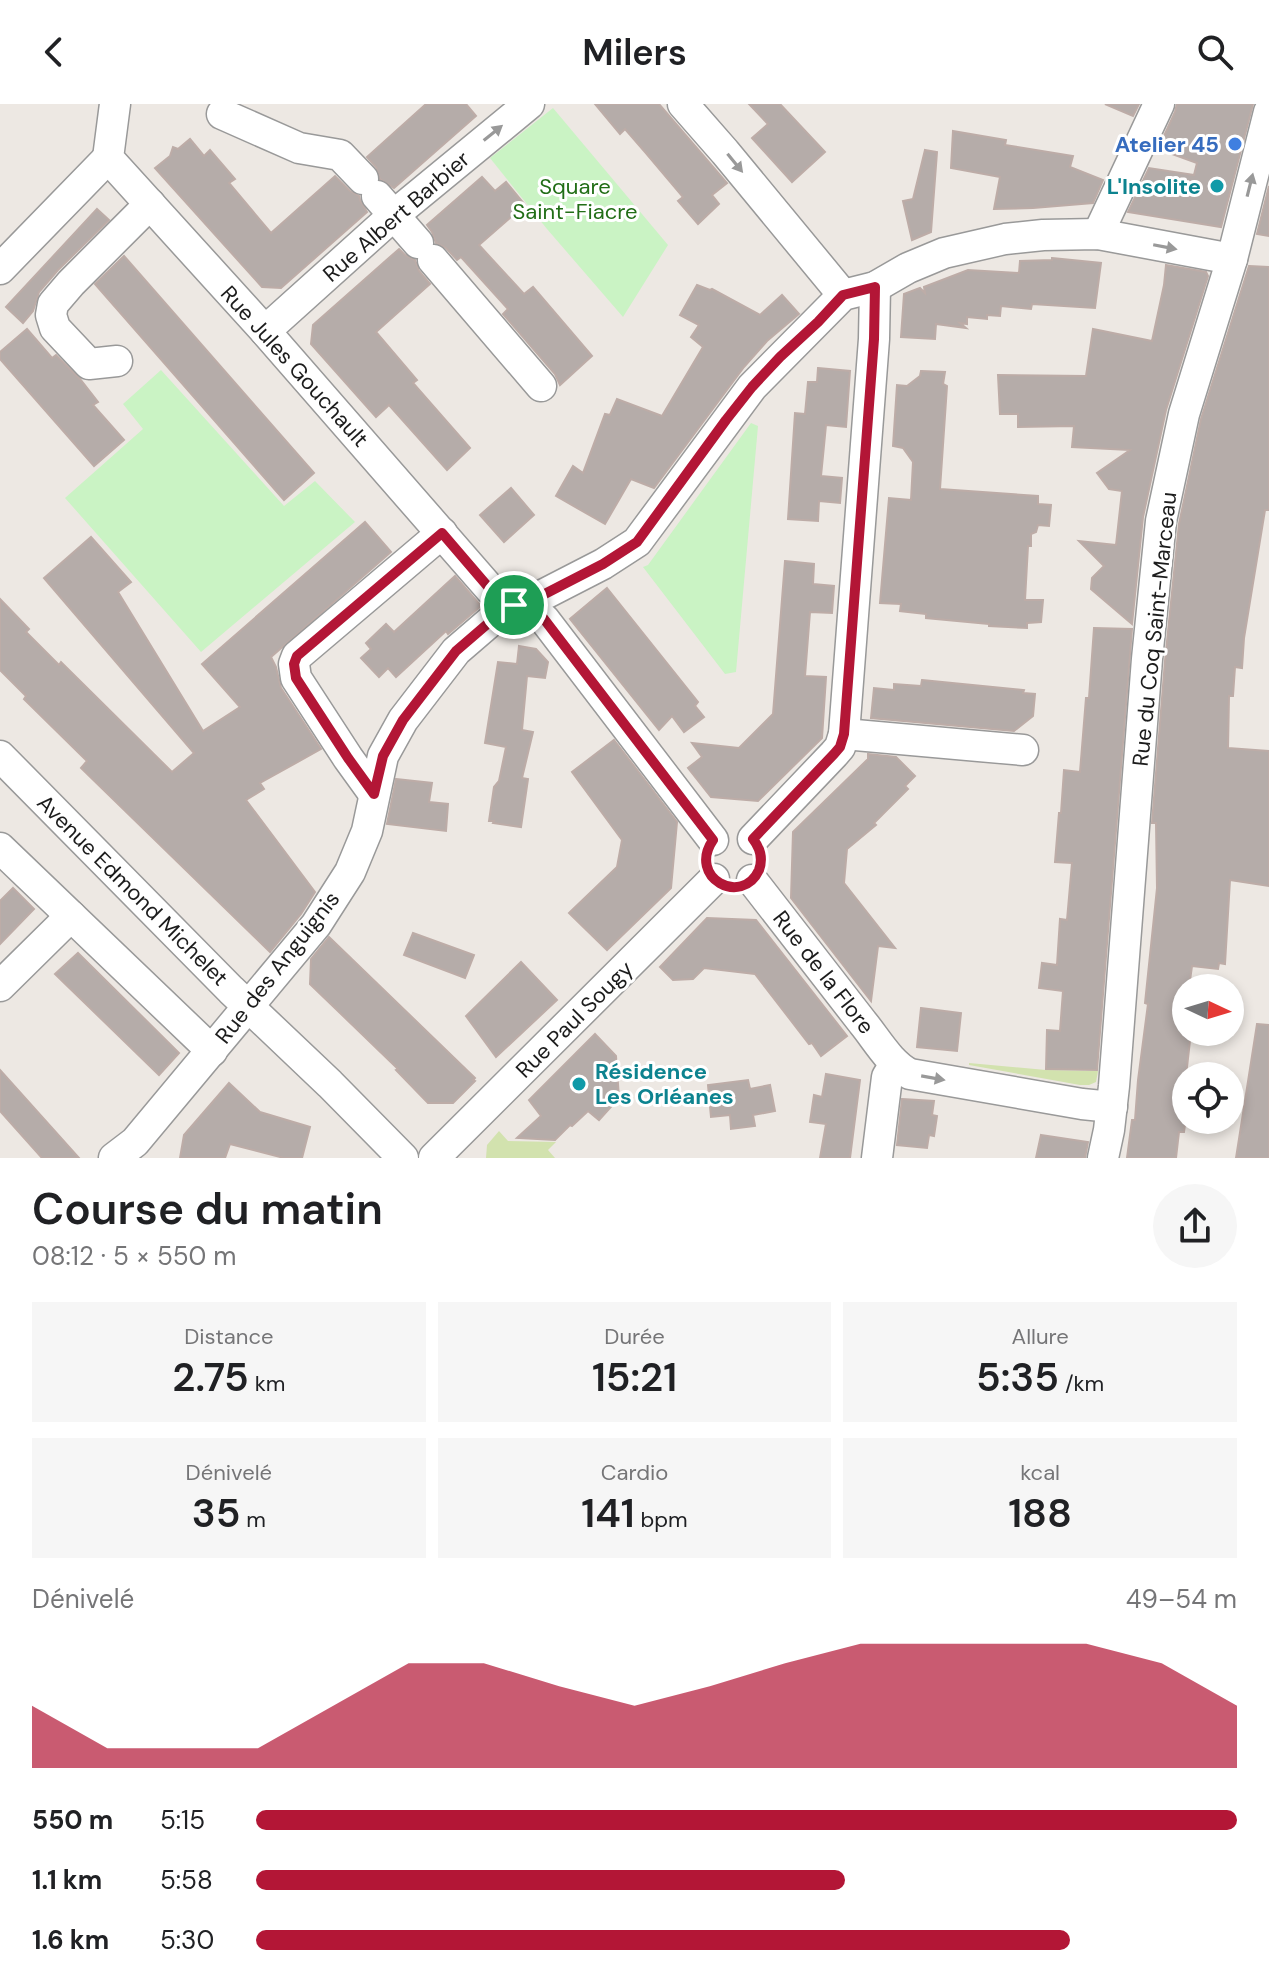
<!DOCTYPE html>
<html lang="fr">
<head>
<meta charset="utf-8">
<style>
	:root { --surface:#fff; --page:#f6f6f6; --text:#202124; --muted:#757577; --accent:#b31636 }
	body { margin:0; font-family:"DM Sans",sans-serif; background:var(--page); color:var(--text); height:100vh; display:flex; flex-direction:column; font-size:30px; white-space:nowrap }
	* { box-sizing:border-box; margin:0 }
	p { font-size:26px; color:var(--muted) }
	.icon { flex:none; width:44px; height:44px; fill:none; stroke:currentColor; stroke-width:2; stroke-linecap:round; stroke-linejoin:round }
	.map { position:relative; height:1054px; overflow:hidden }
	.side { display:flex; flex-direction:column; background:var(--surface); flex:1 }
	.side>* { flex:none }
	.needle { width:52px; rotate:94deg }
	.controls { position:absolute; left:1172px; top:870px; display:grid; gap:16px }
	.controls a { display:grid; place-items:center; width:72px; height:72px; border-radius:50%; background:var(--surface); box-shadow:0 4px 12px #0003; font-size:40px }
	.pin { position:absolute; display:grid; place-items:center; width:68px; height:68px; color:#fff; margin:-34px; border:4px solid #fff; border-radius:50%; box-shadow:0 2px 8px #0007 }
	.round { display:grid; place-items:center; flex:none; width:84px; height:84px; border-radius:42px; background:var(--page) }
	.overview { display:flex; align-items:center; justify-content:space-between; height:136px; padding:0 32px }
	h1 { font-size:44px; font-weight:600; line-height:60px }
	.stats { display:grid; grid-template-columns:repeat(3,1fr); gap:12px; height:136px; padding:8px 32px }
	.stats div { display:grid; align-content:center; border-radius:0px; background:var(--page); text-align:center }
	.stats b { font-size:40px; font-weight:600 }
	.stats small { font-size:22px; font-weight:400 }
	.stats p { font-size:22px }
	.chart { height:224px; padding:16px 32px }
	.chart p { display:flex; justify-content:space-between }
	.chart svg { width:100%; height:144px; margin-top:8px; fill:var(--accent); opacity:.7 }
	ul { padding:0 32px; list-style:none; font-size:26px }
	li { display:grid; grid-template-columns:128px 96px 1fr; align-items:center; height:60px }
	li i { height:20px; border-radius:10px; background:var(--accent) }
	header { display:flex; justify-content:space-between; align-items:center; height:104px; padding:0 32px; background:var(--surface); font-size:36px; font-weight:600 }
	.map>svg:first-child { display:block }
	.grass { fill:#d2e2ae }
	.park { fill:#caf3c4 }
	.building { fill:#b5aca9; stroke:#bdaca7; stroke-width:2 }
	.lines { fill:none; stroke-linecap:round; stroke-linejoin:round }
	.minor-casing { stroke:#999; stroke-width:33 }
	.minor { stroke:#fff; stroke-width:30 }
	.oneway { fill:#999 }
	.route-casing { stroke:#fff; stroke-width:16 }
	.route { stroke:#b31636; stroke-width:10 }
	.shop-dot { fill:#3f7fe0; stroke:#fff; stroke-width:3 }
	.culture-dot { fill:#0f9aa8; stroke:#fff; stroke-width:3 }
	.labels { text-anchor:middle; stroke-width:6; stroke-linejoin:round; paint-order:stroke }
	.shop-label { font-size:22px; font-weight:bold; fill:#366cbe; stroke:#fff; text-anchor:end }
	.park-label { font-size:22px; fill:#226e17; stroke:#fff }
	.culture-label { font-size:22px; font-weight:bold; fill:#0d838f; stroke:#fff; text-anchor:end }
	.street-label { font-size:22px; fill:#1c1c1c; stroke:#fff }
</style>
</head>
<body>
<header><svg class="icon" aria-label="back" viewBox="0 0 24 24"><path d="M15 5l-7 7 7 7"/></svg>Milers<svg class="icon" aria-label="search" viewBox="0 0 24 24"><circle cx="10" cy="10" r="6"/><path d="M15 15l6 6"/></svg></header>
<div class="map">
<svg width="1269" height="1054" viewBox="0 0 1269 1054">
	<rect width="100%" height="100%" fill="#ede8e3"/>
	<g class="grass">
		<path d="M969 959 1046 966 1098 967 1096 978 1089 981H1080L969 961Z"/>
		<path d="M499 1027 508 1037 556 1038 548 1046 555 1054H486L487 1041Z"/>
	</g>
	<g class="park">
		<path d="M553 4 668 141 623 213 547 125 490 54Z"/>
		<path d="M161 266 284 402 315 377 355 418 201 548 65 394 143 325 123 300Z"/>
		<path d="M751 319 758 322 736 568 725 570 643 463 648 461Z"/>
	</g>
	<g class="building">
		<path d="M426 0H466L476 12 394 84 380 75 376 63 367 53Z"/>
		<path d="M595 0H659L727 79 712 91 719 100 698 120 678 97 683 93 645 48 625 25 620 30Z"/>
		<path d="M749 0H780L825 48 792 78 752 34 768 20Z"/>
		<path d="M1105 0H1139L1133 12Z"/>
		<path d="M1177 0H1253L1221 123 1128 108 1149 64 1194 71 1197 59 1158 45 1175 8Z"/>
		<path d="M953 27 1006 36 1005 41 1073 52 1070 63 1103 76 1093 99 1033 104 994 105 1000 73 951 64Z"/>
		<path d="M190 35 204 52 210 46 235 75 229 79 271 129 335 72 350 87 359 92 360 96 367 108 281 184 262 183 155 64 170 52 173 43 178 45Z"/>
		<path d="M925 46 937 48 931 128 912 136 903 97 913 95Z"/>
		<path d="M482 73 495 87 506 78 525 101 479 141 524 190 533 183 592 252 560 281 555 270 503 210 508 205 461 153 457 156 446 144 436 139 432 128 427 121Z"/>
		<path d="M1269 82V132L1257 130Z"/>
		<path d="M97 105 109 116 58 166 39 188 33 207 23 219 6 203Z"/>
		<path d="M399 145 405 151 415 156 419 167 430 180 376 228 417 276 413 279 470 344 447 366 389 301 376 313 311 240 313 221Z"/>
		<path d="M124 152 314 369 284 396 95 180Z"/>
		<path d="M1052 154 1101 159 1095 204 1032 200 1031 205 1001 202 1000 212 987 211V215L967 213V220L960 219 966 224 936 220 935 235 901 233 904 190 920 184 925 189 924 183 968 166 1019 169 1020 157 1052 156Z"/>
		<path d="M1166 161 1206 168 1208 172 1166 306 1143 413 1132 520 1091 485 1092 474 1104 462 1079 437 1116 441 1122 387 1109 385 1097 369 1130 346 1072 343 1074 322 1018 323V310H1000L998 271 1086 272 1093 225 1152 237 1164 181Z"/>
		<path d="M1249 162 1269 163V406H1265L1244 534 1242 564 1235 563 1233 592H1229L1228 644 1269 647V782L1230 776 1225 860 1219 859 1218 865 1192 862 1189 884H1186V928H1191L1186 972V1014L1184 1028H1179L1176 1054H1127L1132 1016H1135L1138 976 1148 900 1145 899 1157 784 1156 719H1152L1165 557 1179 420 1201 315Z"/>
		<path d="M697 181 710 186 712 185 760 211 782 191 799 210 767 237 744 263 654 384 631 375 605 420 556 392 573 362 583 369 605 310 610 311 617 295 662 312 703 243 691 233 699 221 680 211Z"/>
		<path d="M27 225 52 254 56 251 80 275 98 298 93 301 124 336 94 362 0 255V248Z"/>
		<path d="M818 264 850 267 846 323 826 321 823 352 821 372 842 374 840 399 819 397 818 417 788 415 795 309 805 310 808 278H817Z"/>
		<path d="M921 267 945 268 943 280 947 282 940 385 1038 392V400L1051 401 1049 422 1038 421 1036 428 1031 430V442H1028L1025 496H1043L1041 518 1027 519V524L989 522V520L926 514V510L900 507 901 500 880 499 889 394 911 396 913 358 903 344 893 342 897 281 907 282 920 272Z"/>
		<path d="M511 384 534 411 504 438 480 411Z"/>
		<path d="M365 418 391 448 271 553 276 563 281 584 321 645 260 679 264 685 246 696 315 788 301 810 270 848 81 664 87 657 24 595 26 592 0 566V495L29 525 26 528 59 561 61 558 172 668 194 649 44 474 91 433 131 478 118 488 203 627 240 603 202 560Z"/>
		<path d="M785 457 814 460 813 480 834 482 832 509 810 508 805 572 826 573 822 634 758 697 711 693 688 664 702 653 692 639 739 644 773 610Z"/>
		<path d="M455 472 481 502 448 530 446 527 396 573 388 564 379 573 361 554 371 545 366 539 386 520 394 528Z"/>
		<path d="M607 484 698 598 695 602 704 613 684 628 672 612 659 626 570 515Z"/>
		<path d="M1094 524 1132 525 1097 966 1046 965 1047 926 1060 927 1063 887 1039 884 1042 859 1057 861 1060 815 1067 816 1072 759 1055 758 1059 709H1061L1064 666 1080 668 1086 594H1089Z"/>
		<path d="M519 542 536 545 548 558 545 574 527 572 522 626 533 628 522 674 528 675 521 723 493 719 494 717H489L494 683 499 677 506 643 485 639 498 558 517 560Z"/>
		<path d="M922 576 1024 586 1023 589 1035 590 1033 612 1014 627 871 614 874 584 894 586V580L921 582Z"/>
		<path d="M614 636 677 718 671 784 607 846 569 809 617 763 622 736 572 668Z"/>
		<path d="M868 650 896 653 915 672 905 682 908 685 874 719 876 721 847 745 844 779 895 844 878 842 871 897 791 794 793 728 868 655Z"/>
		<path d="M396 675 432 679 429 698 448 700 446 727 387 720Z"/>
		<path d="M13 784 34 805 0 840V797Z"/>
		<path d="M707 814 756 816 847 932 821 952 812 939 809 940 755 870 704 864 693 875 673 876 660 863Z"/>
		<path d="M413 829 474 851 465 874 404 851Z"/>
		<path d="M329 833 475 974 473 976 475 977 453 999H428L396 966 398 965 310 880 311 855Z"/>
		<path d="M78 849 179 949 159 971 55 870Z"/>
		<path d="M521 858 557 896 496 953 466 912Z"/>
		<path d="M921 904 961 909 957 947 917 943Z"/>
		<path d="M1257 920 1269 921V1054H1236Z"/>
		<path d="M595 930 616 952 619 994 599 1016 588 1007 572 1022 570 1021 555 1036 517 1034 541 1012 529 996Z"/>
		<path d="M0 966 79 1054H42L0 1007Z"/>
		<path d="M826 970 860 976 850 1054H820L826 1020 810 1018 814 991 822 993Z"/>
		<path d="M748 976 750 985 770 981 775 1007 753 1011 755 1022 731 1025 730 1011 711 1013 708 981Z"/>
		<path d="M229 979 260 1008 310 1023 302 1054H284L230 1040 225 1054H180L184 1031Z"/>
		<path d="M902 995 934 997 932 1011 937 1012 934 1032 929 1031 927 1044 897 1041Z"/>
		<path d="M1041 1031 1088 1038 1085 1054H1036Z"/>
	</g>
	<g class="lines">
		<g class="minor-casing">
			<g id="minor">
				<path d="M115 0 108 54 265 227 490 485 503 496 544 515 713 736"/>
				<path d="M683 0 725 48 843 191"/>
				<path d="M222 10 299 44 340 51 363 75"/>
				<path d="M377 92 418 139"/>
				<path d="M1098 130 1159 0"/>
				<path d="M433 156 541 282"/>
				<path d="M0 165 108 54"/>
				<path d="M265 227 394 111 529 0"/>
				<path d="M117 257 89 260 55 224 51 211 53 200 71 179 150 100"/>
				<path d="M523 504 533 496 603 460 637 438 752 283 843 191 875 183 908 164 944 149 1005 135 1043 131 1098 130 1232 155"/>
				<path d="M844 630 1023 646"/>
				<path d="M0 652 231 886 330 980 403 1054"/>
				<path d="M374 690 348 654 296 574 294 560 297 552 442 429"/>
				<path d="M753 735 834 650 840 643 844 630 874 235 875 183"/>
				<path d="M0 744 212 947"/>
				<path d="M752 776C789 824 826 872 863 919 877 936 890 960 910 970L1082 1000 1112 1003"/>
				<path d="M0 882 71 812"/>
				<path d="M114 1054 135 1038 316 821 350 768 367 727 383 652 403 616 456 547 499 510 514 501"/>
				<path d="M434 1054 714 775"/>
				<path d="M877 1054 887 973 895 960"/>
				<path d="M1103 1054 1109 1026 1114 982 1147 555 1161 417 1184 310 1232 155 1269 8"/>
			</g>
		</g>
		<use href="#minor" class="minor"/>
	</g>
	<defs><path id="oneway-solid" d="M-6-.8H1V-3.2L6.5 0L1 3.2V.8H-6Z" transform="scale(2)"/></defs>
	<g class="oneway">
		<use href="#oneway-solid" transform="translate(493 29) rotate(-39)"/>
		<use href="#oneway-solid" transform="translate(735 59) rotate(51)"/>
		<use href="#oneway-solid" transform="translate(1250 81) rotate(-76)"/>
		<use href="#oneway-solid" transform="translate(1165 143) rotate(11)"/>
		<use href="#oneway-solid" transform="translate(933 974) rotate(10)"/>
	</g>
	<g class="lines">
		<g class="route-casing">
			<path id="route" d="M514 501 499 510 456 547 403 616 383 652 374 690 348 654 296 574 294 560 297 552 442 429 490 485 503 496 523 504 544 515 713 736C687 774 742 803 759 766 763 755 760 744 753 735L834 650 840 643 844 630 874 235 875 183 843 191 818 218 780 253 752 283 726 316 637 438 603 460 533 496 523 504 514 501"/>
		</g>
		<use href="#route" class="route"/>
	</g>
	<circle class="shop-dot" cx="1235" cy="40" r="8"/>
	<g class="culture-dot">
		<circle cx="1217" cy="82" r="8"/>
		<circle cx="579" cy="980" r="8"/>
	</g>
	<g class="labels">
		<g class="shop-label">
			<text x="1219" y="48">Atelier 45</text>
		</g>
		<g class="park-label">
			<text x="575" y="90">Square<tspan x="575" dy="25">Saint-Fiacre</tspan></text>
		</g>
		<g class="culture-label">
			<text x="1201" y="90">L'Insolite</text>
			<text x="595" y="975" text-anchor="start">Résidence<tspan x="595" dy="25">Les Orléanes</tspan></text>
		</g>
		<g class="street-label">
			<text transform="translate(396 112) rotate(-41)" y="8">Rue Albert Barbier</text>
			<text transform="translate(295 262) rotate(48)" y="8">Rue Jules Gouchault</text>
			<text transform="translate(1154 525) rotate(-84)" y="8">Rue du Coq Saint-Marceau</text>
			<text transform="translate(133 786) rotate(45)" y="8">Avenue Edmond Michelet</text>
			<text transform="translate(277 863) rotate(-52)" y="8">Rue des Anguignis</text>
			<text transform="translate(824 868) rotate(52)" y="8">Rue de la Flore</text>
			<text transform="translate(574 915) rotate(-45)" y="8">Rue Paul Sougy</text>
		</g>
	</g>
</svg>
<div class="controls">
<a><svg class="needle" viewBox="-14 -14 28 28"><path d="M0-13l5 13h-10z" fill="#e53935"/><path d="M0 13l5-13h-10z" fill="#757577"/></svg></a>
<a><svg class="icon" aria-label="locate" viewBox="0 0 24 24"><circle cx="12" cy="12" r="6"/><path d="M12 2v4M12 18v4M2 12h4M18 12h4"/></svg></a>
</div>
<div class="pin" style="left:514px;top:501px;background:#1e9e55"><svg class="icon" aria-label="arrive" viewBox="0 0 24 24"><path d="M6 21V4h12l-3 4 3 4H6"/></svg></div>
</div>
<section class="side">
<div class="overview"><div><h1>Course du matin</h1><p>08:12 · 5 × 550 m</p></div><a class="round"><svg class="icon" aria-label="share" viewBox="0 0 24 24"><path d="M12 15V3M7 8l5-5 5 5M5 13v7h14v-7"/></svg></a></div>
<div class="stats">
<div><p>Distance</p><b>2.75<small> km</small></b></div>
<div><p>Durée</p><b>15:21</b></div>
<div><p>Allure</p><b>5:35<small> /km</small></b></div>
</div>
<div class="stats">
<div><p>Dénivelé</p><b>35<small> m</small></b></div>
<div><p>Cardio</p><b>141<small> bpm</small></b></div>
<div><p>kcal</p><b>188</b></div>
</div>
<div class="chart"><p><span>Dénivelé</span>49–54 m</p>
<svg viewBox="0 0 160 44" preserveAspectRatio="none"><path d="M0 44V25L10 38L20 38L30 38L40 25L50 12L60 12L70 19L80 25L90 19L100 12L110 6L120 6L130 6L140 6L150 12L160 25V44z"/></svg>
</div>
<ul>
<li><b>550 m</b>5:15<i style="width:100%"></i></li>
<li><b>1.1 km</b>5:58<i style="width:60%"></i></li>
<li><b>1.6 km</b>5:30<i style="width:83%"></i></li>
</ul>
</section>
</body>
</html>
